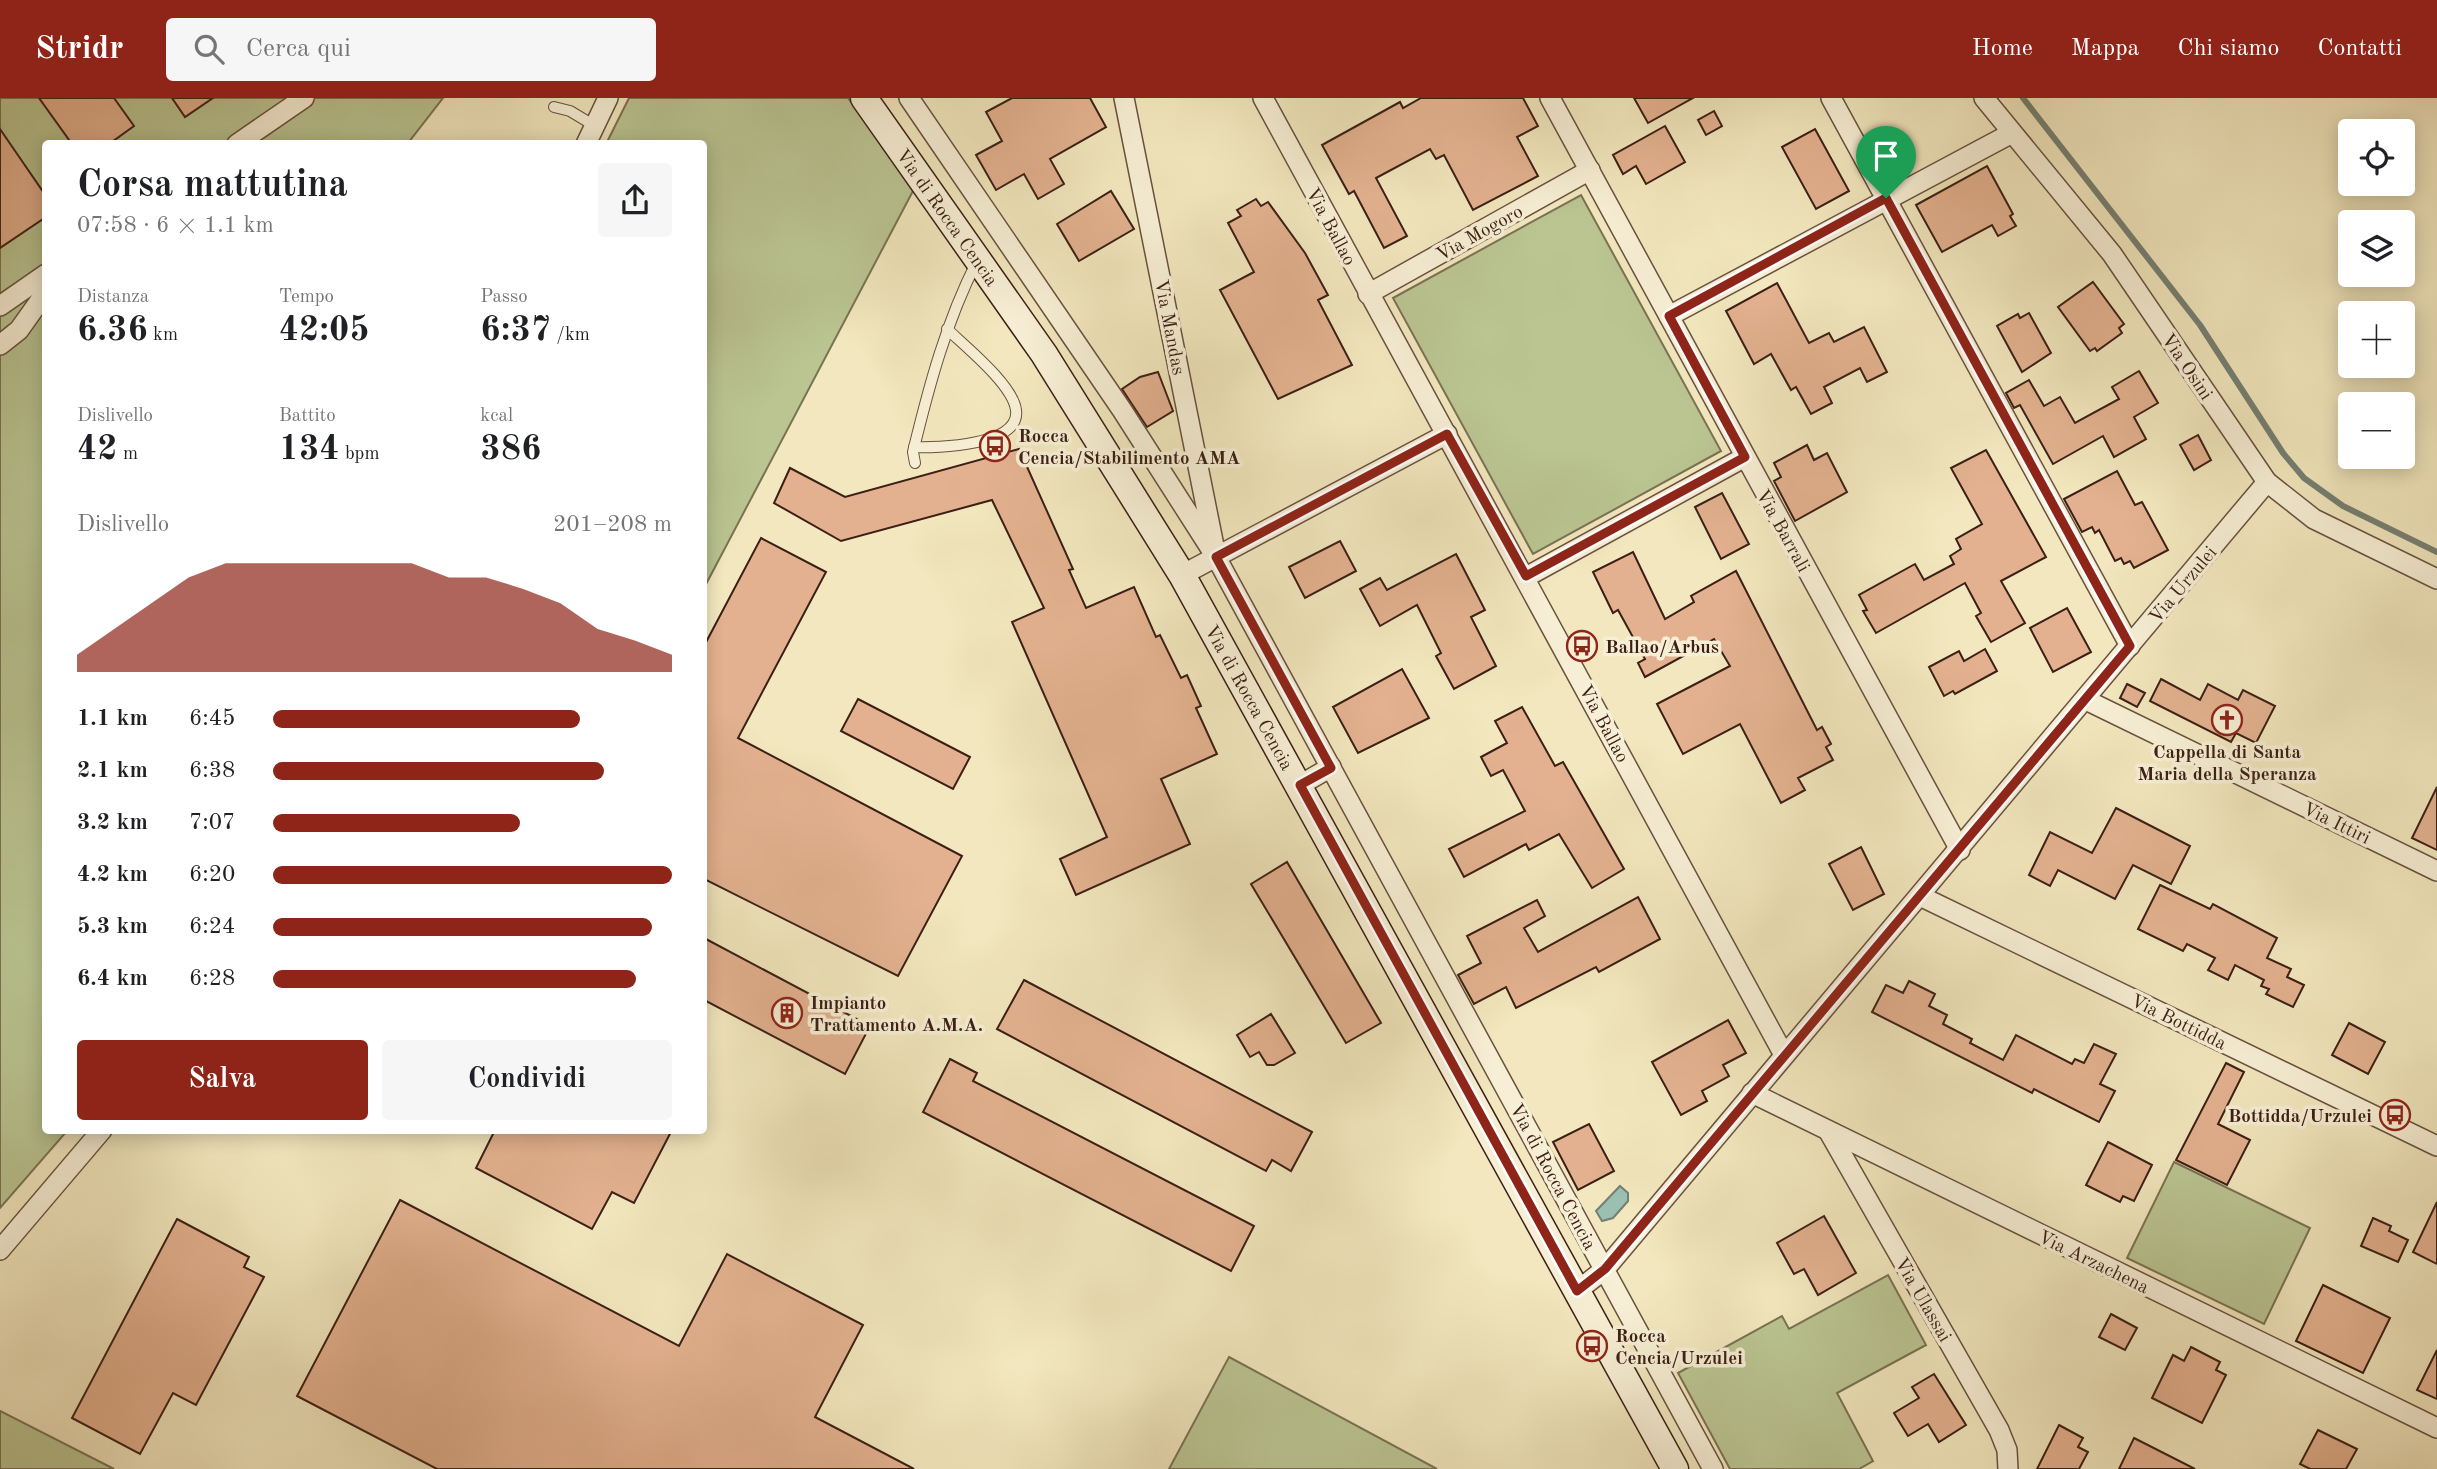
<!DOCTYPE html>
<html lang="it">
<head>
<meta charset="utf-8">
<style>
	:root { --surface:#fff; --page:#f6f6f6; --text:#202124; --muted:#757577; --accent:#8f2418 }
	body { margin:0; font-family:"Old Standard TT",serif; background:var(--page); color:var(--text); height:100vh; display:flex; flex-direction:column; font-size:26px; white-space:nowrap }
	* { box-sizing:border-box; margin:0 }
	p { font-size:23px; color:var(--muted) }
	.icon { flex:none; width:38px; height:38px; fill:none; stroke:currentColor; stroke-width:2; stroke-linecap:round; stroke-linejoin:round }
	.map { position:relative; flex:1; overflow:hidden }
	.panel { position:absolute; left:42px; top:42px; width:665px; height:994px; display:flex; flex-direction:column; background:var(--surface); border-radius:7px; box-shadow:0 4px 18px #0003 }
	.panel>* { flex:none }
	.tools { position:absolute; left:2338px; top:21px; display:grid; gap:14px }
	.tools a { display:grid; place-items:center; width:77px; height:77px; border-radius:7px; background:var(--surface); box-shadow:0 4px 18px #0003; font-size:35px }
	.pin { position:absolute; display:grid; place-items:center; width:60px; height:60px; color:#fff; margin:-72px -30px; border-radius:50% 50% 50% 0; rotate:-45deg; box-shadow:0 0 7px #0007 }
	.pin .icon { rotate:45deg }
	.round { display:grid; place-items:center; flex:none; width:74px; height:74px; border-radius:7px; background:var(--page) }
	.overview { display:flex; align-items:center; justify-content:space-between; height:119px; padding:0 35px }
	h1 { font-size:38px; font-weight:700; line-height:52px }
	.figures { display:grid; grid-template-columns:repeat(3,1fr); gap:10px; height:119px; padding:7px 35px }
	.figures div { display:grid; align-content:center }
	.figures b { font-size:35px; font-weight:700 }
	.figures small { font-size:19px; font-weight:400 }
	.figures p { font-size:19px }
	.chart { height:196px; padding:14px 35px }
	.chart p { display:flex; justify-content:space-between }
	.chart svg { width:100%; height:126px; margin-top:7px; fill:var(--accent); opacity:.7 }
	.cta { display:flex; gap:14px; margin-top:auto; padding:14px 35px }
	.cta a { flex:1; height:80px; border-radius:7px; background:var(--accent); color:#fff; font-size:28px; font-weight:700; line-height:80px; text-align:center }
	.cta a+a { background:var(--page); color:var(--text) }
	ul { padding:0 35px; list-style:none; font-size:23px }
	li { display:grid; grid-template-columns:112px 84px 1fr; align-items:center; height:52px }
	li i { height:18px; border-radius:9px; background:var(--accent) }
	header { display:flex; align-items:center; gap:42px; box-sizing:border-box; height:98px; padding:0 35px; background:var(--accent); color:#fff }
	header strong { font-size:33px }
	nav { display:flex; gap:38px; margin-inline-start:auto; font-size:24px }
	.search { width:490px; height:63px; background:var(--page); display:flex; align-items:center; gap:18px; box-sizing:border-box; padding:0 24px; border-radius:7px; color:var(--muted); font-size:26px }
	.map>svg:first-child { display:block }
	.green { fill:#bac592; stroke:#7a7254; stroke-width:2 }
	.water { fill:#9bc0b2; stroke:#758073; stroke-width:2 }
	.lines { fill:none; stroke-linecap:round; stroke-linejoin:round }
	.stream { stroke:#758073; stroke-width:6 }
	.building { fill:#e3b18f; stroke:#3b1f15; stroke-width:2 }
	.lane-casing { stroke:#69513f; stroke-width:12 }
	.street-casing { stroke:#69513f; stroke-width:22 }
	.secondary-casing { stroke:#3b1f15; stroke-width:29 }
	.lane { stroke:#f7efd5; stroke-width:10 }
	.street { stroke:#f7efd5; stroke-width:19 }
	.secondary { stroke:#f7efd5; stroke-width:26 }
	.route-casing { stroke:#fff; stroke-width:14 }
	.route { stroke:#8f2418; stroke-width:9 }
	.labels { text-anchor:middle; stroke-width:7; stroke-linejoin:round; paint-order:stroke }
	.street-label { font-size:19px; fill:#3b1f15; stroke:#f7efd5 }
	.poi-label { font-size:19px; font-weight:bold; fill:#3b1f15; stroke:#f7efd5; text-anchor:start }
</style>
</head>
<body>
<header>
<strong>Stridr</strong>
<div class="search"><svg class="icon" aria-label="search" viewBox="0 0 24 24"><circle cx="10" cy="10" r="6"/><path d="M15 15l6 6"/></svg>Cerca qui</div>
<nav><a>Home</a><a>Mappa</a><a>Chi siamo</a><a>Contatti</a></nav>
</header>
<div class="map">
<svg width="2437" height="1371" viewBox="0 0 2437 1371">
	<rect width="100%" height="100%" fill="#f2e7be"/>
	<filter id="stains"><feTurbulence type="fractalNoise" baseFrequency=".00286" numOctaves="4"/><feColorMatrix values="0 0 0 0 .2 0 0 0 0 .09 0 0 0 0 .02 0 0 0 .5 -.17"/></filter>
	<radialGradient id="worn" r=".72"><stop offset=".6" stop-color="#630" stop-opacity="0"/><stop offset="1" stop-color="#630" stop-opacity=".3"/></radialGradient>
	<g class="green">
		<path d="M0 0H443L408 45 46 46V1032L67 1033 0 1110Z"/>
		<path d="M629 0H848L914 91 704 490V46H606Z"/>
		<path d="M1581 97 1721 353 1533 456 1393 200Z"/>
		<path d="M2174 1064 2310 1130 2264 1226 2127 1160Z"/>
		<path d="M1888 1177 1926 1247 1837 1295 1873 1363 1859 1371H1730L1678 1275 1782 1218 1789 1231Z"/>
		<path d="M1229 1259 1437 1371H1169Z"/>
		<path d="M0 1313 114 1371H0Z"/>
	</g>
	<path class="water" d="M1620 1088 1628 1095V1103L1613 1120 1602 1123 1596 1113Z"/>
	<g class="lines">
		<path class="stream" d="M2023 0 2200 227 2283 355 2304 380 2343 408 2437 454"/>
	</g>
	<g class="building">
		<path d="M39 0H114L134 28 109 46H72Z"/>
		<path d="M172 0H213L185 19Z"/>
		<path d="M1012 0H1090L1106 29 1050 61 1064 86 1038 101 1024 76 996 92 976 57 1002 43 986 14Z"/>
		<path d="M1421 0H1523L1538 28 1517 39 1538 78 1473 112 1444 57 1436 61 1430 51 1376 80 1407 138 1384 150 1354 93 1349 96 1322 47 1400 4 1403 10Z"/>
		<path d="M1634 0H1693L1648 25Z"/>
		<path d="M1714 13 1722 28 1706 37 1698 22Z"/>
		<path d="M1665 28 1685 64 1646 86 1636 68 1623 76 1613 57Z"/>
		<path d="M0 31 46 98V119L0 150Z"/>
		<path d="M1815 31 1849 93 1816 111 1782 49Z"/>
		<path d="M1987 68 2013 116 2010 118 2016 128 1998 138 1992 127 1942 154 1916 107Z"/>
		<path d="M1111 93 1134 131 1079 163 1057 126Z"/>
		<path d="M1256 101 1261 108 1268 104 1305 155 1328 197 1318 202 1352 267 1278 301 1220 192 1254 174 1228 125 1241 118 1237 112Z"/>
		<path d="M2093 184 2124 226 2119 230 2122 235 2097 253 2095 250 2090 253 2058 209Z"/>
		<path d="M1777 185 1809 245 1829 235 1834 244 1864 229 1887 274 1867 284 1860 270 1824 289 1832 305 1811 316 1796 289 1791 292 1771 256 1754 266 1726 213Z"/>
		<path d="M2029 215 2051 255 2022 274 1997 228 2018 216 2020 220Z"/>
		<path d="M2139 273 2158 305 2134 319 2146 341 2114 359 2103 338 2053 366 2020 307 2014 310 2006 295 2029 282 2044 308 2060 299 2075 325 2119 301 2112 289Z"/>
		<path d="M1158 274 1173 313 1147 329 1122 291 1140 279Z"/>
		<path d="M2198 337 2211 362 2194 372 2180 347Z"/>
		<path d="M1807 347 1814 362 1827 355 1847 394 1795 423 1774 383 1781 379 1774 365Z"/>
		<path d="M1019 351 1073 471 1069 472 1086 510 1134 489 1156 539 1160 537 1181 580 1187 577 1201 608 1196 610 1217 656 1161 681 1190 746 1076 797 1060 761 1107 739 1012 524 1044 510 992 402 841 443 774 405 790 370 845 399Z"/>
		<path d="M1986 352 2046 459 2001 483 2025 525 1991 544 1976 518 1981 515 1965 485 1876 535 1863 513 1867 512 1859 497 1915 466 1924 482 1954 466 1950 458 1961 451 1956 441 1982 426 1951 370Z"/>
		<path d="M2117 373 2135 407 2142 404 2168 452 2134 470 2130 463 2124 466 2121 460 2115 463 2099 432 2095 435 2092 429 2082 434 2064 401Z"/>
		<path d="M1722 395 1749 446 1721 461 1695 409Z"/>
		<path d="M761 440 826 474 738 640 962 758 898 878 704 781V548Z"/>
		<path d="M1340 443 1356 473 1305 500 1289 469Z"/>
		<path d="M1633 454 1665 521 1694 504 1691 498 1736 473 1817 632 1822 629 1831 646 1826 649 1833 662 1798 680 1805 692 1781 705 1740 626 1683 656 1657 606 1730 568 1714 541 1645 579 1638 565 1645 561 1618 512 1613 515 1593 474Z"/>
		<path d="M1456 456 1485 512 1471 519 1496 568 1454 591 1436 558 1441 555 1417 507 1380 528 1360 491 1380 480 1387 492Z"/>
		<path d="M2067 510 2091 554 2053 574 2030 530Z"/>
		<path d="M1985 551 1997 573 1955 596 1953 593 1944 598 1929 569 1959 553 1964 563Z"/>
		<path d="M1402 571 1429 620 1358 655 1333 609Z"/>
		<path d="M2161 581 2200 602 2208 586 2238 602 2243 592 2275 608 2256 645 2236 635 2231 644 2150 603Z"/>
		<path d="M2127 586 2145 595 2137 609 2120 600Z"/>
		<path d="M858 601 970 659 953 691 841 633Z"/>
		<path d="M1522 609 1555 668 1563 664 1624 771 1592 790 1559 736 1529 752 1526 746 1464 779 1449 751 1525 713 1503 672 1491 678 1481 659 1507 645 1495 623Z"/>
		<path d="M2437 689V752L2412 740Z"/>
		<path d="M2116 710 2190 748 2171 786 2133 767 2115 801 2058 772 2050 788 2029 777 2050 734 2092 755Z"/>
		<path d="M1861 749 1884 796 1853 812 1829 766Z"/>
		<path d="M1287 764 1381 925 1346 945 1251 786Z"/>
		<path d="M2160 787 2210 811 2213 806 2277 840 2267 860 2291 871 2287 879 2304 887 2293 909 2266 896 2269 891 2261 888 2264 882 2235 867 2228 882 2208 872 2215 860 2187 846 2183 853 2138 831Z"/>
		<path d="M1638 799 1660 841 1599 874 1596 869 1516 910 1506 889 1474 906 1458 877 1481 865 1467 838 1537 802 1545 818 1524 830 1538 854Z"/>
		<path d="M704 840 870 928 845 976 704 902Z"/>
		<path d="M1024 882 1312 1034 1291 1073 1272 1062 1266 1073 997 931Z"/>
		<path d="M1909 883 1935 896 1929 908 1947 917 1943 926 1972 941 1970 945 2003 962 2016 937 2072 966 2075 961 2084 965 2094 946 2116 956 2100 986 2115 993 2099 1024 2034 991 2032 995 1872 914 1886 887 1903 895Z"/>
		<path d="M1271 916 1295 955 1274 967H1267L1259 954 1250 959 1237 937Z"/>
		<path d="M1728 922 1746 955 1723 967 1729 978 1702 993 1707 1003 1681 1017 1652 964Z"/>
		<path d="M2349 925 2385 944 2368 976 2332 957Z"/>
		<path d="M950 961 977 975 973 983 1254 1128 1231 1173 923 1014Z"/>
		<path d="M2226 965 2244 974 2218 1026 2250 1042 2227 1087 2176 1062Z"/>
		<path d="M1589 1026 1614 1073 1578 1092 1553 1044Z"/>
		<path d="M495 1032H672L634 1105 612 1094 592 1131 476 1070Z"/>
		<path d="M2108 1044 2152 1067 2134 1103 2123 1098 2120 1104 2086 1087Z"/>
		<path d="M400 1102 679 1248 727 1156 863 1227 815 1319 914 1371H437L297 1298Z"/>
		<path d="M2437 1104V1166L2413 1154Z"/>
		<path d="M1824 1118 1856 1175 1818 1197 1804 1171 1794 1176 1777 1145Z"/>
		<path d="M2373 1120 2391 1128 2389 1133 2408 1142 2398 1164 2361 1148Z"/>
		<path d="M177 1121 249 1159 244 1169 264 1179 196 1307 173 1295 140 1356 72 1320Z"/>
		<path d="M2323 1187 2390 1220 2363 1275 2296 1243Z"/>
		<path d="M2111 1216 2137 1230 2125 1252 2099 1239Z"/>
		<path d="M2191 1249 2220 1264 2216 1272 2226 1277 2202 1325 2152 1300 2173 1257 2184 1263Z"/>
		<path d="M2437 1252V1301L2417 1292Z"/>
		<path d="M1934 1276 1966 1327 1939 1344 1928 1326 1908 1338 1894 1315 1919 1300 1912 1289Z"/>
		<path d="M2059 1327 2083 1340 2078 1349 2088 1354 2079 1371H2037Z"/>
		<path d="M2318 1332 2357 1351 2346 1371H2310L2300 1366Z"/>
		<path d="M2134 1340 2195 1371H2119Z"/>
	</g>
	<g class="lines">
		<g class="lane-casing">
			<g id="lane">
				<path d="M554 9 570 13 595 28"/>
				<path d="M914 349C936 350 1021 348 1016 312 1013 287 966 249 947 231"/>
				<path d="M915 365 913 354C929 288 946 224 977 163"/>
			</g>
		</g>
		<g class="street-casing">
			<g id="street">
				<path d="M909 0 1122 312 1216 459 1713 1371"/>
				<path d="M1124 0 1214 448"/>
				<path d="M1263 0 1784 957"/>
				<path d="M1550 0 1960 752"/>
				<path d="M1831 0 2130 548"/>
				<path d="M1984 0 2112 156 2267 384 2314 421 2437 481"/>
				<path d="M237 46 304 0"/>
				<path d="M586 46 608 0"/>
				<path d="M1368 196 1590 72"/>
				<path d="M0 208 46 176"/>
				<path d="M1669 218 2012 35"/>
				<path d="M0 247 19 232 46 194"/>
				<path d="M1182 477 1447 336"/>
				<path d="M1526 479 1745 359"/>
				<path d="M2086 602 2437 773"/>
				<path d="M1300 687 1331 669"/>
				<path d="M1920 798 2437 1048"/>
				<path d="M1752 995 2437 1330"/>
				<path d="M1829 1034 1999 1332 2007 1352 2008 1371"/>
				<path d="M0 1152 102 1032"/>
				<path d="M1577 1193 1605 1171 2267 384"/>
			</g>
		</g>
		<g class="secondary-casing">
			<path id="secondary" d="M864 0 1044 256 1182 477 1675 1371"/>
		</g>
		<use href="#lane" class="lane"/>
		<use href="#street" class="street"/>
		<use href="#secondary" class="secondary"/>
	</g>
	<g class="lines">
		<g class="route-casing">
			<path id="route" d="M1886 100 2130 548 1605 1171 1577 1193 1300 687 1331 670 1216 459 1447 336 1526 478 1745 359 1669 218Z"/>
		</g>
		<use href="#route" class="route"/>
	</g>
	<defs>
		<g id="bus-ring" transform="scale(1.575)"><circle r="9.5" fill="#f7efd5" stroke="#8f2418" stroke-width="1.5"/><path d="M-5-6H5V4H4V6H2V4H-2V6H-4V4H-5ZM-3.5-4V0h7V-4ZM-3.5 1.2v1.5H-2V1.2ZM2 1.2v1.5H3.5V1.2Z" fill="#8f2418"/></g>
		<g id="church-ring" transform="scale(1.575)"><circle r="9.5" fill="#f7efd5" stroke="#8f2418" stroke-width="1.5"/><path d="M-1.2-6h2.4v3.5h3.3v2.4h-3.3V6h-2.4V-.1h-3.3v-2.4h3.3Z" fill="#8f2418"/></g>
		<g id="building-ring" transform="scale(1.575)"><circle r="9.5" fill="#f7efd5" stroke="#8f2418" stroke-width="1.5"/><path d="M-4-6H4V6H1V3H-1V6H-4ZM-2.5-4.3h1.7v1.8h-1.7ZM.8-4.3h1.7v1.8H.8ZM-2.5-1h1.7V.8h-1.7ZM.8-1h1.7V.8H.8Z" fill="#8f2418"/></g>
	</defs>
	<g fill-rule="evenodd">
		<use href="#bus-ring" x="995" y="348"/>
		<use href="#bus-ring" x="1582" y="548"/>
		<use href="#church-ring" x="2227" y="622"/>
		<use href="#building-ring" x="787" y="915"/>
		<use href="#bus-ring" x="2395" y="1017"/>
		<use href="#bus-ring" x="1592" y="1248"/>
	</g>
	<g class="labels">
		<g class="street-label">
			<text transform="translate(948 119) rotate(55)" y="7">Via di Rocca Cencia</text>
			<text transform="translate(1332 128) rotate(62)" y="7">Via Ballao</text>
			<text transform="translate(1479 134) rotate(-29)" y="7">Via Mogoro</text>
			<text transform="translate(1171 229) rotate(79)" y="7">Via Mandas</text>
			<text transform="translate(2188 268) rotate(56)" y="7">Via Osini</text>
			<text transform="translate(1784 432) rotate(61)" y="7">Via Barrali</text>
			<text transform="translate(2182 486) rotate(-50)" y="7">Via Urzulei</text>
			<text transform="translate(1250 599) rotate(61)" y="7">Via di Rocca Cencia</text>
			<text transform="translate(1605 625) rotate(62)" y="7">Via Ballao</text>
			<text transform="translate(2337 724) rotate(26)" y="7">Via Ittiri</text>
			<text transform="translate(2179 923) rotate(26)" y="7">Via Bottidda</text>
			<text transform="translate(1554 1078) rotate(62)" y="7">Via di Rocca Cencia</text>
			<text transform="translate(2094 1163) rotate(26)" y="7">Via Arzachena</text>
			<text transform="translate(1924 1201) rotate(60)" y="7">Via Ulassai</text>
		</g>
		<g class="poi-label">
			<text x="1018" y="344">Rocca<tspan x="1018" dy="22">Cencia/Stabilimento AMA</tspan></text>
			<text x="1605" y="555">Ballao/Arbus</text>
			<text x="2227" y="660" text-anchor="middle">Cappella di Santa<tspan x="2227" dy="22">Maria della Speranza</tspan></text>
			<text x="810" y="911">Impianto<tspan x="810" dy="22">Trattamento A.M.A.</tspan></text>
			<text x="2372" y="1024" text-anchor="end">Bottidda/Urzulei</text>
			<text x="1615" y="1244">Rocca<tspan x="1615" dy="22">Cencia/Urzulei</tspan></text>
		</g>
	</g>
	<rect width="100%" height="100%" filter="url(#stains)"/>
	<rect width="100%" height="100%" fill="url(#worn)"/>
</svg>
<div class="tools">
<a><svg class="icon" aria-label="locate" viewBox="0 0 24 24"><circle cx="12" cy="12" r="6"/><path d="M12 2v4M12 18v4M2 12h4M18 12h4"/></svg></a>
<a><svg class="icon" aria-label="layers" viewBox="0 0 24 24"><path d="M12 4l9 5-9 5-9-5zM3 14l9 5 9-5"/></svg></a>
<a>+</a>
<a>−</a>
</div>
<div class="pin" style="left:1886px;top:100px;background:#1e9e55"><svg class="icon" aria-label="arrive" viewBox="0 0 24 24"><path d="M6 21V4h12l-3 4 3 4H6"/></svg></div>
<section class="panel">
<div class="overview"><div><h1>Corsa mattutina</h1><p>07:58 · 6 × 1.1 km</p></div><a class="round"><svg class="icon" aria-label="share" viewBox="0 0 24 24"><path d="M12 15V3M7 8l5-5 5 5M5 13v7h14v-7"/></svg></a></div>
<div class="figures">
<div><p>Distanza</p><b>6.36<small> km</small></b></div>
<div><p>Tempo</p><b>42:05</b></div>
<div><p>Passo</p><b>6:37<small> /km</small></b></div>
</div>
<div class="figures">
<div><p>Dislivello</p><b>42<small> m</small></b></div>
<div><p>Battito</p><b>134<small> bpm</small></b></div>
<div><p>kcal</p><b>386</b></div>
</div>
<div class="chart"><p><span>Dislivello</span>201–208 m</p>
<svg viewBox="0 0 160 44" preserveAspectRatio="none"><path d="M0 44V38L10 29L20 20L30 11L40 6L50 6L60 6L70 6L80 6L90 6L100 11L110 11L120 15L130 20L140 29L150 33L160 38V44z"/></svg>
</div>
<ul>
<li><b>1.1 km</b>6:45<i style="width:77%"></i></li>
<li><b>2.1 km</b>6:38<i style="width:83%"></i></li>
<li><b>3.2 km</b>7:07<i style="width:62%"></i></li>
<li><b>4.2 km</b>6:20<i style="width:100%"></i></li>
<li><b>5.3 km</b>6:24<i style="width:95%"></i></li>
<li><b>6.4 km</b>6:28<i style="width:91%"></i></li>
</ul>
<div class="cta"><a>Salva</a><a>Condividi</a></div>
</section>
</div>
</body>
</html>
